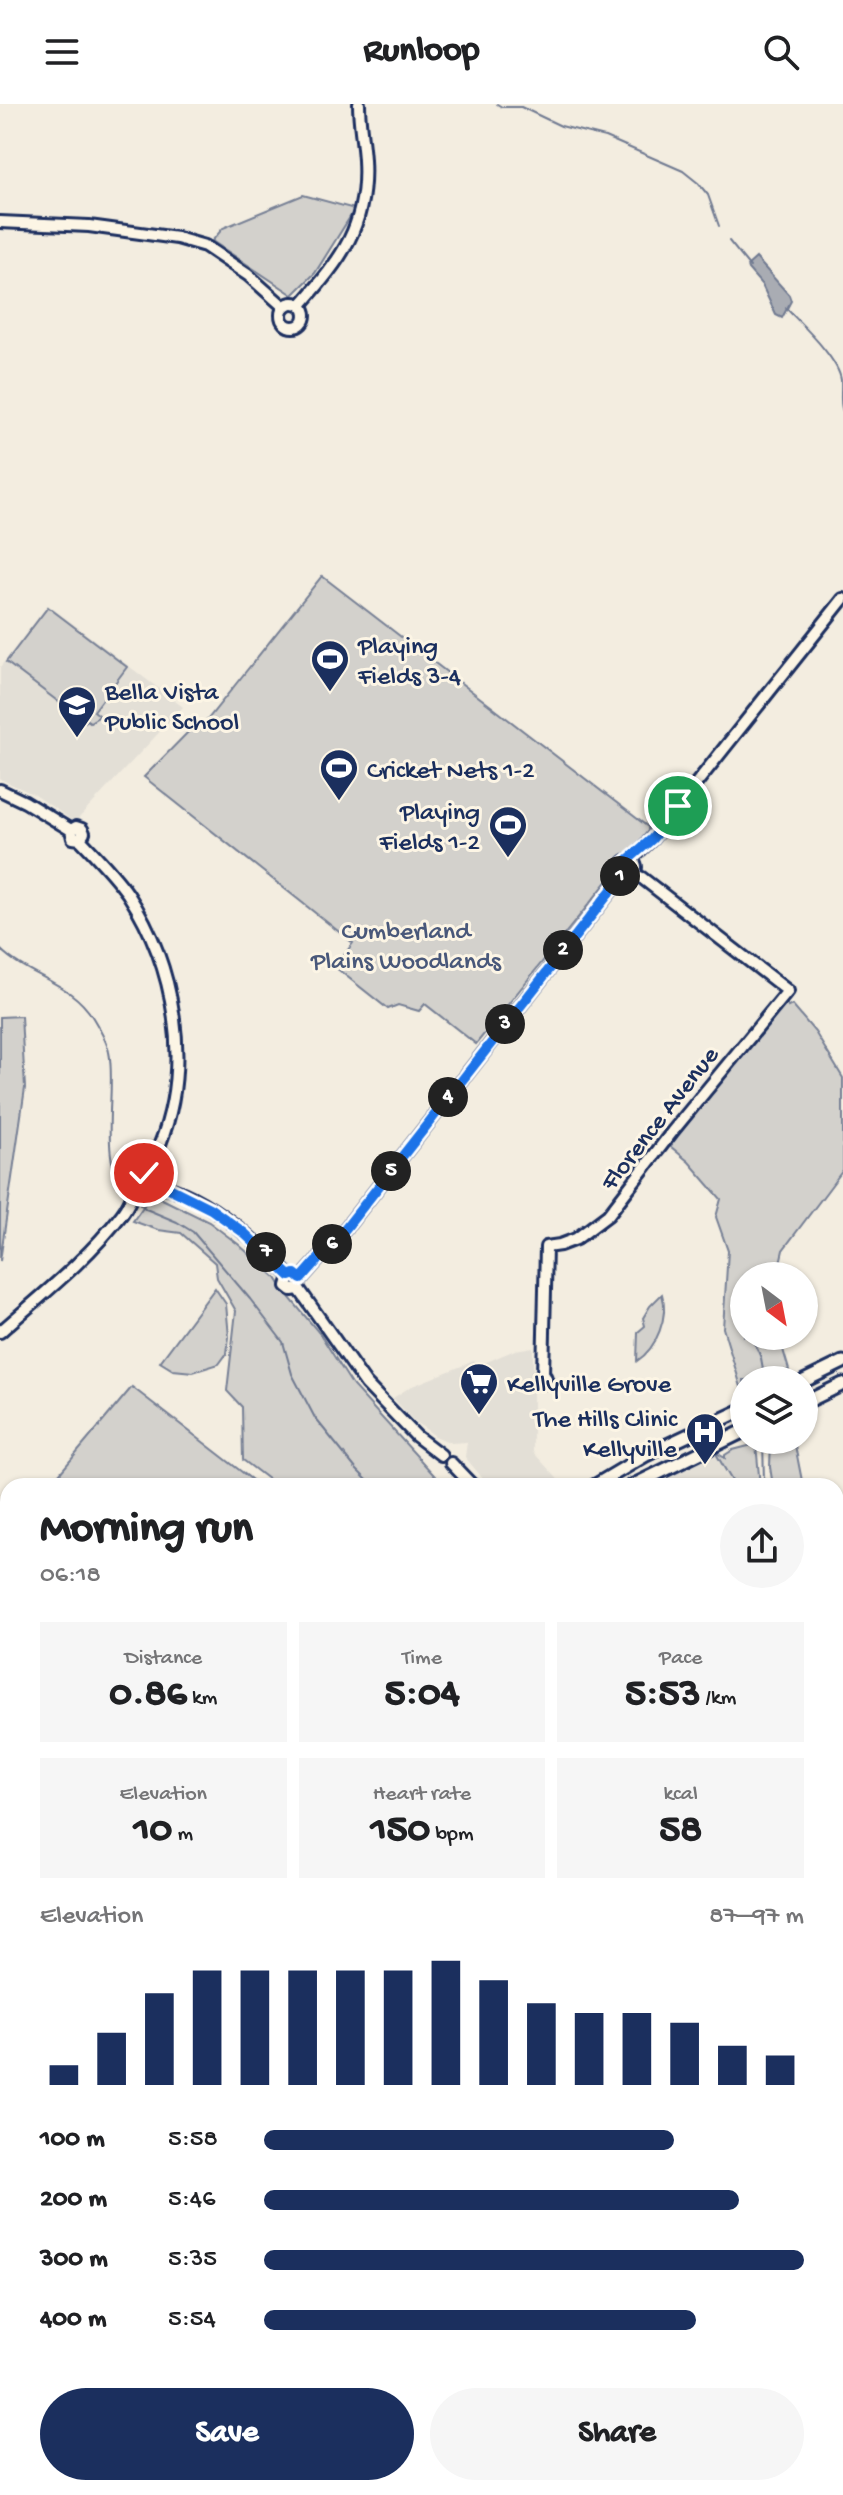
<!DOCTYPE html>
<html lang="en">
<head>
<meta charset="utf-8">
<style>
	:root { --surface:#fff; --page:#f6f6f6; --text:#202124; --muted:#757577; --accent:#1b2f5e }
	body { margin:0; font-family:"Gochi Hand",sans-serif; background:var(--page); color:var(--text); height:100vh; display:flex; flex-direction:column; font-size:30px; white-space:nowrap }
	* { box-sizing:border-box; margin:0 }
	p { font-size:26px; color:var(--muted) }
	.icon { flex:none; width:44px; height:44px; fill:none; stroke:currentColor; stroke-width:2; stroke-linecap:round; stroke-linejoin:round }
	.map { position:relative; flex:1; overflow:hidden }
	.side { position:absolute; left:0px; top:1374px; width:844px; height:1018px; display:flex; flex-direction:column; background:var(--surface); border-radius:24px 24px 0 0; box-shadow:0 2px 6px #0004 }
	.side>* { flex:none }
	.needle { width:52px; rotate:148deg }
	.fabs { position:absolute; left:730px; top:1158px; display:grid; gap:16px }
	.fabs a { display:grid; place-items:center; width:88px; height:88px; border-radius:50%; background:var(--surface); box-shadow:0 2px 6px #0004; font-size:40px }
	.pin { position:absolute; display:grid; place-items:center; width:68px; height:68px; color:#fff; margin:-34px; border:4px solid #fff; border-radius:50%; box-shadow:0 2px 8px #0007 }
	.km { position:absolute; width:40px; height:40px; margin:-20px; border-radius:50%; background:#222; color:#fff; font-size:22px; line-height:40px; text-align:center }
	.round { display:grid; place-items:center; flex:none; width:84px; height:84px; border-radius:42px; background:var(--page) }
	.summary { display:flex; align-items:center; justify-content:space-between; height:136px; padding:0 40px }
	h1 { font-size:44px; font-weight:700; line-height:60px }
	.figures { display:grid; grid-template-columns:repeat(3,1fr); gap:12px; height:136px; padding:8px 40px }
	.figures div { display:grid; align-content:center; border-radius:0px; background:var(--page); text-align:center }
	.figures b { font-size:40px; font-weight:700 }
	.figures small { font-size:22px; font-weight:400 }
	.figures p { font-size:22px }
	.chart { height:224px; padding:16px 40px }
	.chart p { display:flex; justify-content:space-between }
	.chart svg { width:100%; height:144px; margin-top:8px; stroke:var(--accent); stroke-width:6 }
	.button { display:flex; gap:16px; margin-top:auto; padding:16px 40px }
	.button a { flex:1; height:92px; border-radius:48px; background:var(--accent); color:#fff; font-size:32px; font-weight:700; line-height:92px; text-align:center }
	.button a+a { background:var(--page); color:var(--text) }
	ul { padding:0 40px; list-style:none; font-size:26px }
	li { display:grid; grid-template-columns:128px 96px 1fr; align-items:center; height:60px }
	li i { height:20px; border-radius:10px; background:var(--accent) }
	header { display:flex; justify-content:space-between; align-items:center; height:104px; padding:0 40px; background:var(--surface); font-size:36px; font-weight:700 }
	.map>svg:first-child { display:block }
	.built { fill:#e3dfd6 }
	.green { fill:#d3d1cc; stroke:#778095; stroke-width:2 }
	.water { fill:#a9acb3; stroke:#707a91; stroke-width:2 }
	.lines { fill:none; stroke-linecap:round; stroke-linejoin:round }
	.stream { stroke:#707a91; stroke-width:2 }
	.secondary-casing { stroke:#1b2f5e; stroke-width:16 }
	.primary-casing { stroke:#1b2f5e; stroke-width:17 }
	.secondary { stroke:#fcf5e5; stroke-width:10 }
	.primary { stroke:#fcf5e5; stroke-width:11 }
	.route-casing { stroke:#fff; stroke-width:16 }
	.route { stroke:#1a73e8; stroke-width:10 }
	.labels { text-anchor:middle; stroke-width:6; stroke-linejoin:round; paint-order:stroke }
	.poi-label { font-size:26px; fill:#1b2f5e; stroke:#fcf5e5; text-anchor:start }
	.park-label { font-size:26px; fill:#49587a; stroke:#fcf5e5 }
	.street-label { font-size:26px; fill:#1b2f5e; stroke:#fcf5e5 }
</style>
</head>
<body>
<header><svg class="icon" aria-label="menu" viewBox="0 0 24 24"><path d="M4 6h16M4 12h16M4 18h16"/></svg>Runloop<svg class="icon" aria-label="search" viewBox="0 0 24 24"><circle cx="10" cy="10" r="6"/><path d="M15 15l6 6"/></svg></header>
<div class="map">
<svg width="843" height="2391" viewBox="0 0 843 2391">
	<rect width="100%" height="100%" fill="#f3ede0"/>
	<filter id="ink" filterUnits="userSpaceOnUse"><feTurbulence type="fractalNoise" baseFrequency=".0125" numOctaves="2"/><feDisplacementMap in="SourceGraphic" scale="16" xChannelSelector="R" yChannelSelector="G"/><feConvolveMatrix kernelMatrix="1 2 1 2 8 2 1 2 1" color-interpolation-filters="sRGB"/></filter>
	<g filter="url(#ink)">
		<g class="built">
			<path d="M48 501 183 603 78 715 73 717 35 691 0 675V563Z"/>
			<path d="M533 1243V1348L564 1382H489L465 1353 467 1338 451 1339 435 1332 412 1315 393 1294 410 1283 474 1257 477 1262 515 1246Z"/>
			<path d="M715 1348 735 1382H651L659 1376Z"/>
		</g>
		<g class="green">
			<path d="M303 91 355 105 315 169 293 191 212 137 223 124Z"/>
			<path d="M322 472 648 723V727L476 940 425 900 419 907 398 901 388 905 335 863 353 839 144 673 195 621 204 620Z"/>
			<path d="M48 503 127 563 94 607 99 611 98 613 90 618 87 616 85 618 6 558Z"/>
			<path d="M786 897 788 903 792 901 815 928 843 974V1066L783 1146 777 1172H744V1232H779L789 1266 765 1276H744V1285L742 1286 723 1224 728 1147 716 1113 721 1095 689 1058 670 1042Z"/>
			<path d="M21 912 25 984 0 1157V913Z"/>
			<path d="M152 1090 209 1118 238 1140 276 1174 285 1188 320 1230 353 1282 444 1382H277L243 1356 242 1303 227 1287 236 1207 217 1174 215 1159 181 1129 158 1126 133 1117Z"/>
			<path d="M215 1184 226 1200 229 1233 227 1249 219 1260 193 1268 173 1266 160 1258Z"/>
			<path d="M662 1190C669 1212 657 1244 637 1257L638 1228 645 1222 643 1214 650 1202Z"/>
			<path d="M132 1283 260 1382H49Z"/>
			<path d="M771 1336H794L803 1382H773L770 1363Z"/>
			<path d="M756 1340 760 1382H735L715 1348 725 1354V1351L733 1346Z"/>
			<path d="M836 1567 843 1571V1699H836Z"/>
		</g>
		<path class="water" d="M756 154 789 191 791 197 782 214 776 211 762 181 748 165 747 162Z"/>
		<g class="lines">
			<g class="stream">
				<path d="M497 0 502 3H521L561 22 605 33 683 67 698 79 708 91 719 122"/>
				<path d="M729 137 750 163"/>
				<path d="M786 204C801 220 838 254 841 276 842 288 839 297 843 308"/>
				<path d="M0 845C28 873 72 878 93 914 99 924 107 937 109 948 117 983 97 1061 126 1086"/>
				<path d="M140 1100 146 1105 177 1118 193 1128 250 1195 283 1238 292 1270 315 1314 356 1365 373 1382"/>
				<path d="M742 1202 744 1213"/>
				<path d="M752 1232 761 1254 765 1276"/>
				<path d="M763 1336 764 1378 768 1382"/>
				<path d="M836 1535 843 1541"/>
				<path d="M836 1658 843 1659"/>
			</g>
			<g class="secondary-casing">
				<g id="secondary">
					<path d="M0 118 89 122 177 134 205 142 248 171 284 203"/>
					<circle cx="293" cy="211" r="12"/>
					<path d="M301 201C341 155 368 122 364 56 363 38 359 19 359 0"/>
					<path d="M0 686 25 698 71 726 73 734 80 735C97 753 114 770 128 790 175 862 192 960 160 1040 155 1052 147 1061 141 1072 135 1085 131 1098 122 1110 88 1155 42 1191 0 1228"/>
					<path d="M71 726 76 723 82 725 84 729 80 735"/>
					<circle cx="629" cy="763" r="7"/>
					<path d="M630 756 652 735 843 495"/>
					<path d="M147 1080C197 1082 257 1137 290 1172"/>
					<path d="M290 1172 287 1182 292 1186 299 1185"/>
					<path d="M301 1175 346 1124 587 817 617 779 627 771"/>
					<path d="M299 1185 366 1280 416 1332 441 1351"/>
					<circle cx="542" cy="1275" r="4"/>
					<path d="M543 1271 546 1143 560 1141 576 1135 608 1111 672 1028 788 887 642 774 632 770"/>
					<path d="M451 1359 473 1382"/>
					<path d="M836 1554 843 1558"/>
					<path d="M521 2384 530 2391"/>
					<path d="M95 2391 100 2384"/>
				</g>
			</g>
			<g class="primary-casing">
				<g id="primary">
					<path d="M804 1277 843 1258"/>
					<path d="M804 1299 843 1280"/>
					<path d="M594 1382 646 1351 744 1305"/>
					<path d="M632 1382 744 1327"/>
					<path d="M0 1795 8 1798"/>
					<path d="M0 1807 8 1810"/>
					<path d="M836 2037 843 2036"/>
					<path d="M836 2047 843 2046"/>
				</g>
			</g>
			<use href="#secondary" class="secondary"/>
			<use href="#primary" class="primary"/>
		</g>
	</g>
	<g class="lines" filter="url(#ink)">
		<g class="route-casing">
			<path id="route" d="M144 1069H151L167 1083 211 1105 243 1128 290 1172 295 1170 301 1175 346 1124 617 779 623 760 652 735 678 702"/>
		</g>
		<use href="#route" class="route"/>
	</g>
	<defs>
		<g id="stadium-pin" transform="scale(2)"><path d="M0 17L-7.5 6A9.5 9.5 0 1 1 7.5 6Z" fill="#1b2f5e" stroke="#fcf5e5"/><path d="M0-5a6.5 5 0 1 0 0 10a6.5 5 0 1 0 0-10ZM-3.5-1.8h7v3.6h-7Z" fill="#fff"/></g>
		<g id="school-pin" transform="scale(2)"><path d="M0 17L-7.5 6A9.5 9.5 0 1 1 7.5 6Z" fill="#1b2f5e" stroke="#fcf5e5"/><path d="M0-5L7-2L0 1L-7-2ZM-4 1L0 2.5L4 1V4Q0 6-4 4Z" fill="#fff"/></g>
		<g id="supermarket-pin" transform="scale(2)"><path d="M0 17L-7.5 6A9.5 9.5 0 1 1 7.5 6Z" fill="#1b2f5e" stroke="#fcf5e5"/><path d="M-6-5.5h2.5l.6 2H6L4.5 2H-2.5L-4.4-4H-6ZM-1.5 3.2a1.3 1.3 0 1 0 .1 0ZM3 3.2a1.3 1.3 0 1 0 .1 0Z" fill="#fff"/></g>
		<g id="hospital-pin" transform="scale(2)"><path d="M0 17L-7.5 6A9.5 9.5 0 1 1 7.5 6Z" fill="#1b2f5e" stroke="#fcf5e5"/><path d="M-5-5h3v3.5h4V-5h3V5h-3V1.5h-4V5h-3Z" fill="#fff"/></g>
	</defs>
	<g fill-rule="evenodd">
		<use href="#stadium-pin" x="330" y="555"/>
		<use href="#school-pin" x="77" y="601"/>
		<use href="#stadium-pin" x="339" y="664"/>
		<use href="#stadium-pin" x="508" y="721"/>
		<use href="#supermarket-pin" x="479" y="1278"/>
		<use href="#hospital-pin" x="705" y="1328"/>
	</g>
	<g class="labels">
		<g class="poi-label">
			<text x="358" y="549">Playing<tspan x="358" dy="30">Fields 3-4</tspan></text>
			<text x="105" y="595">Bella Vista<tspan x="105" dy="30">Public School</tspan></text>
			<text x="367" y="673">Cricket Nets 1-2</text>
			<text x="480" y="715" text-anchor="end">Playing<tspan x="480" dy="30">Fields 1-2</tspan></text>
			<text x="507" y="1287">Kellyville Grove</text>
			<text x="677" y="1322" text-anchor="end">The Hills Clinic<tspan x="677" dy="30">Kellyville</tspan></text>
		</g>
		<g class="park-label">
			<text x="406" y="834">Cumberland<tspan x="406" dy="30">Plains Woodlands</tspan></text>
		</g>
		<g class="street-label">
			<text transform="translate(658 1013) rotate(-52)" y="9">Florence Avenue</text>
		</g>
	</g>
</svg>
<div class="fabs">
<a><svg class="needle" viewBox="-14 -14 28 28"><path d="M0-13l5 13h-10z" fill="#e53935"/><path d="M0 13l5-13h-10z" fill="#757577"/></svg></a>
<a><svg class="icon" aria-label="layers" viewBox="0 0 24 24"><path d="M12 4l9 5-9 5-9-5zM3 14l9 5 9-5"/></svg></a>
</div>
<div class="pin" style="left:678px;top:702px;background:#1e9e55"><svg class="icon" aria-label="arrive" viewBox="0 0 24 24"><path d="M6 21V4h12l-3 4 3 4H6"/></svg></div>
<div class="pin" style="left:144px;top:1069px;background:#d93025"><svg class="icon" aria-label="check" viewBox="0 0 24 24"><path d="M5 12l5 5 9-10"/></svg></div>
<b class="km" style="left:620px;top:772px">1</b>
<b class="km" style="left:563px;top:846px">2</b>
<b class="km" style="left:505px;top:920px">3</b>
<b class="km" style="left:448px;top:993px">4</b>
<b class="km" style="left:391px;top:1067px">5</b>
<b class="km" style="left:332px;top:1140px">6</b>
<b class="km" style="left:266px;top:1148px">7</b>
<section class="side">
<div class="summary"><div><h1>Morning run</h1><p>06:18</p></div><a class="round"><svg class="icon" aria-label="share" viewBox="0 0 24 24"><path d="M12 15V3M7 8l5-5 5 5M5 13v7h14v-7"/></svg></a></div>
<div class="figures">
<div><p>Distance</p><b>0.86<small> km</small></b></div>
<div><p>Time</p><b>5:04</b></div>
<div><p>Pace</p><b>5:53<small> /km</small></b></div>
</div>
<div class="figures">
<div><p>Elevation</p><b>10<small> m</small></b></div>
<div><p>Heart rate</p><b>150<small> bpm</small></b></div>
<div><p>kcal</p><b>58</b></div>
</div>
<div class="chart"><p><span>Elevation</span>87–97 m</p>
<svg viewBox="0 0 160 44" preserveAspectRatio="none"><path d="M5 44V38M15 44V28M25 44V16M35 44V9M45 44V9M55 44V9M65 44V9M75 44V9M85 44V6M95 44V12M105 44V19M115 44V22M125 44V22M135 44V25M145 44V32M155 44V35"/></svg>
</div>
<ul>
<li><b>100 m</b>5:58<i style="width:76%"></i></li>
<li><b>200 m</b>5:46<i style="width:88%"></i></li>
<li><b>300 m</b>5:35<i style="width:100%"></i></li>
<li><b>400 m</b>5:54<i style="width:80%"></i></li>
</ul>
<div class="button"><a>Save</a><a>Share</a></div>
</section>
</div>
</body>
</html>
